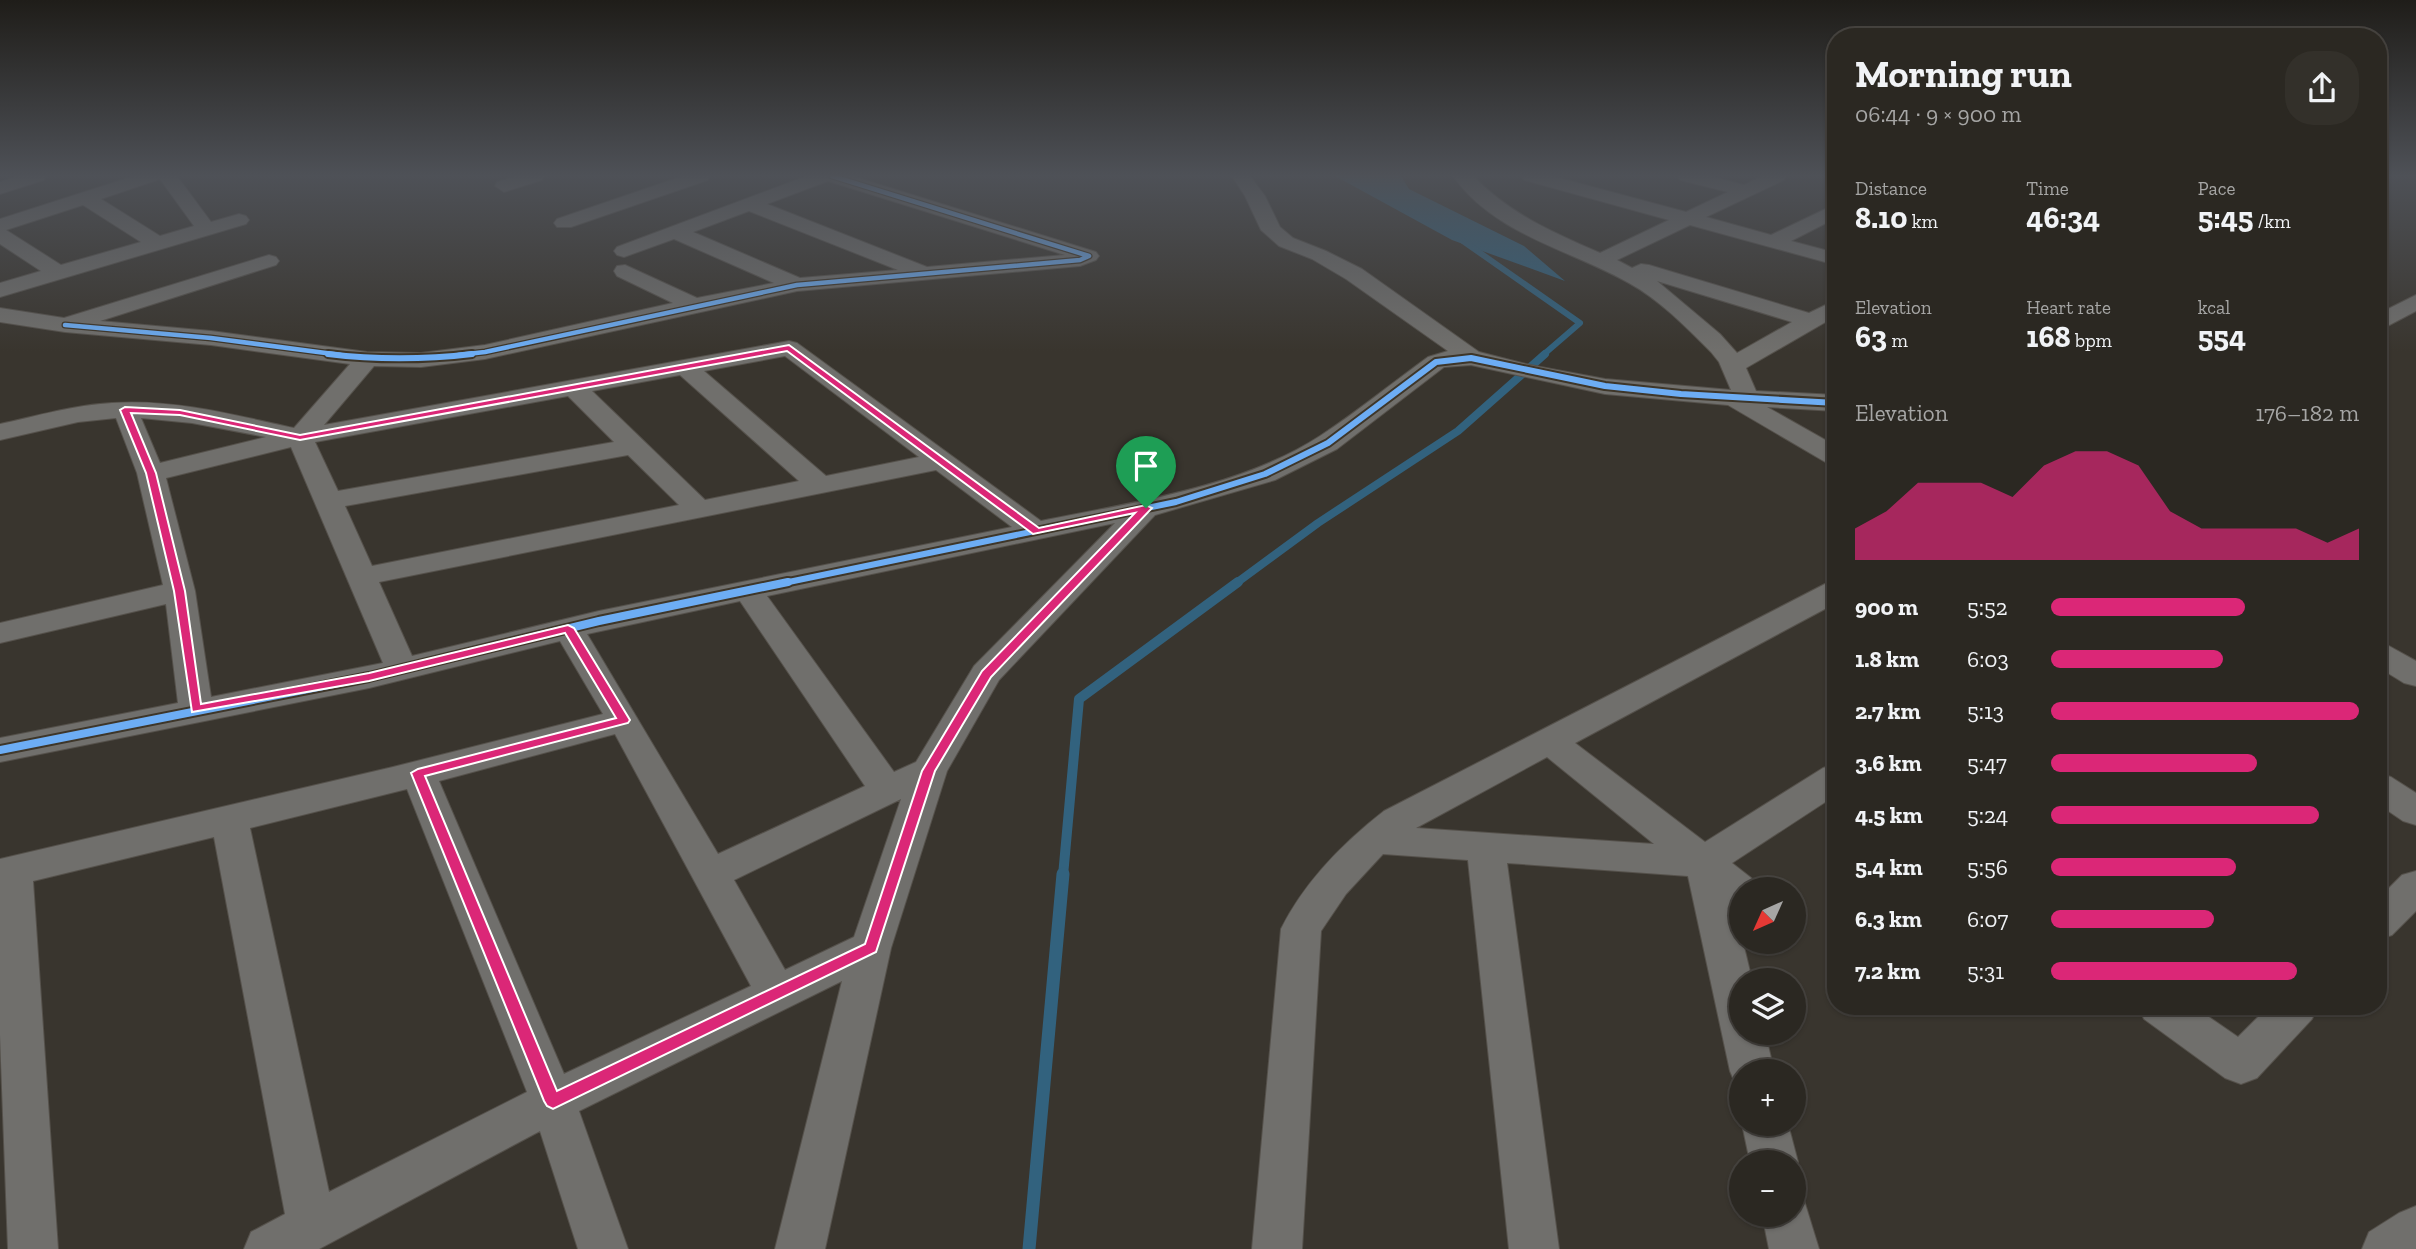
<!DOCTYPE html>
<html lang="en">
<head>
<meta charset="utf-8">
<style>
	:root { --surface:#2b2822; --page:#33302a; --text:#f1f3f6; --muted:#a6a6a5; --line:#474440; --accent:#db2777 }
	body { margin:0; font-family:"Zilla Slab",serif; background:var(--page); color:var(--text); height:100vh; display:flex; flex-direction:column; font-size:26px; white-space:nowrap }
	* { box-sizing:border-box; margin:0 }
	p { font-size:23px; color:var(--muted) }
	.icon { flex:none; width:38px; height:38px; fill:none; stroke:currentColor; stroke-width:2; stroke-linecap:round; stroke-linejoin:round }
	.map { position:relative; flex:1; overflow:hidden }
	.side { position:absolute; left:1827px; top:28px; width:560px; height:987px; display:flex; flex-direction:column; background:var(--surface); border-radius:28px; box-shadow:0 2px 5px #0004,0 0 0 2px var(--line) }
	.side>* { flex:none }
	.needle { width:46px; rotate:225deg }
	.tools { position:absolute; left:1729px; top:877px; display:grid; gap:14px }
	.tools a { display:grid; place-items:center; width:77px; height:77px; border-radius:50%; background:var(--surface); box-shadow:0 2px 5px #0004,0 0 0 2px var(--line); font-size:35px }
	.pin { position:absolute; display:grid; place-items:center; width:60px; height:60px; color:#fff; margin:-72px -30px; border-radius:50% 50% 50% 0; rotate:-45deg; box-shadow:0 0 7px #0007 }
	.pin .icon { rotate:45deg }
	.round { display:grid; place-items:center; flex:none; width:74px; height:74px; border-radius:28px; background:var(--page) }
	.headline { display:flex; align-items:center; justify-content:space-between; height:119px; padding:0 28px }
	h1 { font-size:38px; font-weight:800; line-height:52px }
	.stats { display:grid; grid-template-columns:repeat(3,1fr); gap:10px; height:119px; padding:7px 28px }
	.stats div { display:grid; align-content:center }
	.stats b { font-size:30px; font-weight:800 }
	.stats small { font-size:19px; font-weight:400 }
	.stats p { font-size:19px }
	.chart { height:196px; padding:14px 28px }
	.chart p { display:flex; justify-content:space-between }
	.chart svg { width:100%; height:126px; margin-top:7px; fill:var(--accent); opacity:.7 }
	ul { padding:0 28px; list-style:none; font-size:23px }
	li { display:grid; grid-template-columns:112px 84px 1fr; align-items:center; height:52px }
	li i { height:18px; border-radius:9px; background:var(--accent) }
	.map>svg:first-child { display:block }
	.water { fill:#32627e }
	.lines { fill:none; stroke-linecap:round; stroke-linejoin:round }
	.stream-far3 { stroke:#32627e; stroke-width:6 }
	.stream-far2 { stroke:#32627e; stroke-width:8 }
	.stream-far1 { stroke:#32627e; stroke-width:10 }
	.stream { stroke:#32627e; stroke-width:13 }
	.minor-casing { stroke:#55514b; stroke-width:2 }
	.minor { fill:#706f6c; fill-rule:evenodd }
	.cycleway-far2-casing { stroke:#3e3629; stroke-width:7 }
	.cycleway-far1-casing { stroke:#3e3629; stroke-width:10 }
	.cycleway-casing { stroke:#3e3629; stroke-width:12 }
	.cycleway-far2 { stroke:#6dadf4; stroke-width:4.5 }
	.cycleway-far1 { stroke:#6dadf4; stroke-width:6 }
	.cycleway { stroke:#6dadf4; stroke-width:8 }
	.route { fill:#db2777; stroke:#fff; stroke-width:2; fill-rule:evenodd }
</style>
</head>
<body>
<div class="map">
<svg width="2416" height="1249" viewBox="0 0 2416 1249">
	<rect width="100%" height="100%" fill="#39352e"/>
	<path class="water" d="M1335 176H1401L1409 189 1524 246 1565 281 1452 240Z"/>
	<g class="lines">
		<path class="stream-far3" d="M1463 241 1580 323 1543 355"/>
		<path class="stream-far2" d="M1235 584 1318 523 1458 431 1545 354"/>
		<path class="stream-far1" d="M1063 876 1079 699 1238 582"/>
		<path class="stream" d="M1029 1249 1063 874"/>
		<g class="minor-casing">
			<g id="minor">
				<path d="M18 176H46L44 180 0 194V182Z"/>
				<path d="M134 176H177L211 222 239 214 246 216 249 220 246 224 0 297V283L41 271 0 244V219ZM160 179 194 226 160 236 101 199ZM83 205 141 242 61 265 6 230Z"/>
				<path d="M516 176H544L542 180 504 192 495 186 497 182Z"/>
				<path d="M683 176H710L708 180 571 227H557L554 223 557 219Z"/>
				<path d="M807 176H852L1096 252 1099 256 1096 260 1080 266 797 291 485 359 421 367 374 366 324 425 789 341 797 343 1041 521C1130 503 1242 487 1320 436 1357 412 1392 383 1428 357L1448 351 1346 279 1312 259 1279 246 1261 230 1245 196 1232 176H1250L1265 196 1280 227 1293 238 1326 251 1362 269 1479 352 1530 365 1605 379 1731 390 1719 362 1711 352C1686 327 1660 300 1629 283 1569 249 1495 235 1453 176H1473C1510 214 1552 232 1600 253L1669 220 1524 180 1522 176H1552L1686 212 1728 192 1680 180 1678 176H1710L1744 185 1762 176H1786L1784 180 1706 217 1771 235 1836 204V218L1791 241 1836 253V265L1690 225 1617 260 1632 268 1641 264 1649 265 1809 313 1836 300V316L1746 368 1756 391 1836 395V411L1767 407 1836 446V465L1827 463 1728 405 1605 394 1471 365 1444 367 1337 449 1275 480 1155 515 999 680 947 771 891 948 825 1249H775L842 981 579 1111 628 1249H578L540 1131 319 1249H244L251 1232 285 1214 214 837 33 881 58 1249H8L0 1035V859L393 767 603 714 560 641 369 688 0 762V738L178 703 166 604 0 643V623L163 585 137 473 116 418 78 422 0 440V424C37 416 74 405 112 403 174 399 234 415 294 428L350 364 211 345 65 332 0 322V308L64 318 269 255 276 257 279 261 276 265 100 321 211 331 367 352 421 353 485 345 673 303 617 276 614 271 617 266 625 265 697 298 774 283 674 239 624 257 617 255 614 251 617 247ZM828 181 1065 255 927 267 767 204ZM749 211 898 270 800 278 693 232ZM1657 281 1792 322 1737 353 1720 334ZM785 356 919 457 826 476 704 371ZM680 375 799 481 705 500 592 391ZM568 396 614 442 338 491 315 442ZM141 418 192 423 266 437 160 463ZM291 447 383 663 211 697 195 591 166 478ZM628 455 679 505 372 566 345 506ZM936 470 1012 527 599 611 412 656 379 582ZM1115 523 974 666 916 762 894 772 767 596ZM740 601 865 786 718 854 587 634ZM615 734 751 986 564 1074 439 781ZM407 789 527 1092 329 1192 250 828ZM901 799 854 937 785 970 734 880Z"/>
				<path d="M2416 295V311L2378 331V314Z"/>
				<path d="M1836 582V603L1575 743 1705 842 1823 768 1836 764V795L1732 863 1755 881 1759 889H1741V907L1734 905 1752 980H1741V1032H1765L1774 1071H1741V1087L1736 1085 1730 1071 1688 876 1507 863 1559 1249H1509L1468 860 1383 854 1346 894 1321 931 1302 1249H1252L1281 929C1305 881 1343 843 1384 811L1825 584ZM1547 757 1654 844 1416 828Z"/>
				<path d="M2378 643 2389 646 2416 661V686L2404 683 2378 667Z"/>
				<path d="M2378 773 2391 777 2416 793V825L2403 821 2378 804Z"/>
				<path d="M2416 871V911L2392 935 2378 940V899L2402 875Z"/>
				<path d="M2138 1006H2193L2238 1037 2269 1006H2318L2312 1019 2257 1078 2241 1084 2225 1078 2144 1019Z"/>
				<path d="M1742 1124H1788L1798 1162 1794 1171V1162H1750Z"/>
				<path d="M1794 1194 1803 1197 1819 1249H1769L1762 1214H1794Z"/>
				<path d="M2416 1206V1249H2362L2369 1232 2399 1213Z"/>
			</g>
		</g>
		<use href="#minor" class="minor"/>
		<g class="cycleway-far2-casing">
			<g id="cycleway-far2">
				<path d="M65 325 211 338 341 355"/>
				<path d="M458 355 485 352 797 285 1080 260 1089 256 832 176"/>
			</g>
		</g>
		<g class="cycleway-far1-casing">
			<g id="cycleway-far1">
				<path d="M328 354C377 360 422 360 472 354"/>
				<path d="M779 584 1176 502 1265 474 1328 443 1436 362 1471 358 1605 386 1681 394 1836 403"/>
			</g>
		</g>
		<g class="cycleway-casing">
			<path id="cycleway" d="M0 750 369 677 599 621 788 582"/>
		</g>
		<use href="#cycleway-far2" class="cycleway-far2"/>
		<use href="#cycleway-far1" class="cycleway-far1"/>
		<use href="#cycleway" class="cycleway"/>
	</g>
	<linearGradient id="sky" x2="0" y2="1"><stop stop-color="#1f1d19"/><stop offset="0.5" stop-color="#4e5157"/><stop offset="1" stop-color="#4e5157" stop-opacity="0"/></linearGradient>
	<rect width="2416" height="351" fill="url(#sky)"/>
	<path class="route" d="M789 345 1039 528 1146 505 1152 508 991 677 935 771 876 952 553 1109 547 1106 544 1101 411 773 418 769 616 718 565 633 369 681 192 712 174 591 146 473 120 410 125 407 180 410 300 435ZM787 351 1033 534 1135 513 982 671 922 771 865 944 557 1091 425 776 628 723 630 720 574 628 568 625 369 673 201 704 185 591 156 473 131 413 180 415 300 440Z"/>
</svg>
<div class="tools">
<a><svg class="needle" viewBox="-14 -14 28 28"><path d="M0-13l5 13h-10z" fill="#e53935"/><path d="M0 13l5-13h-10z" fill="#a6a6a5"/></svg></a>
<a><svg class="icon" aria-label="layers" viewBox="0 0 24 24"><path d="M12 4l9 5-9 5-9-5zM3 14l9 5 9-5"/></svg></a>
<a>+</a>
<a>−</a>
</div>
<div class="pin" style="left:1146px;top:508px;background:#1e9e55"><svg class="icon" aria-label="arrive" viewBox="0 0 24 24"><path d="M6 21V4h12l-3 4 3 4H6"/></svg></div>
<section class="side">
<div class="headline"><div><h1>Morning run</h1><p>06:44 · 9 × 900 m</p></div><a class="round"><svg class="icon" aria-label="share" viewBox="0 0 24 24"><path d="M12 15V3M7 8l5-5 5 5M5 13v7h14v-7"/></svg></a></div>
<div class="stats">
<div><p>Distance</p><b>8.10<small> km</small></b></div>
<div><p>Time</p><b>46:34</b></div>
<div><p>Pace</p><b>5:45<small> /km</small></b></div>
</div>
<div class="stats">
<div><p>Elevation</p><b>63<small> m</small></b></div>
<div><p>Heart rate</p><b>168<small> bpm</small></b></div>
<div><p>kcal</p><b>554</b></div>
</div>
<div class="chart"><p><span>Elevation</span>176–182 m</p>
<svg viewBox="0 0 160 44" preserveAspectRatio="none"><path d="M0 44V33L10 27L20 17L30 17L40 17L50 22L60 11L70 6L80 6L90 11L100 27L110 33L120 33L130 33L140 33L150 38L160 33V44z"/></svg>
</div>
<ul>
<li><b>900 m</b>5:52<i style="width:63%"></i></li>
<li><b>1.8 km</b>6:03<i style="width:56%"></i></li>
<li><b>2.7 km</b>5:13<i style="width:100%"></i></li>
<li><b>3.6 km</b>5:47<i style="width:67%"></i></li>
<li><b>4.5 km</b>5:24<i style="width:87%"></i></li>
<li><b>5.4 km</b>5:56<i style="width:60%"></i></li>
<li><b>6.3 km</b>6:07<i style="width:53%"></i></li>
<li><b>7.2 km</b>5:31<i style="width:80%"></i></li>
</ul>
</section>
</div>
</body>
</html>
